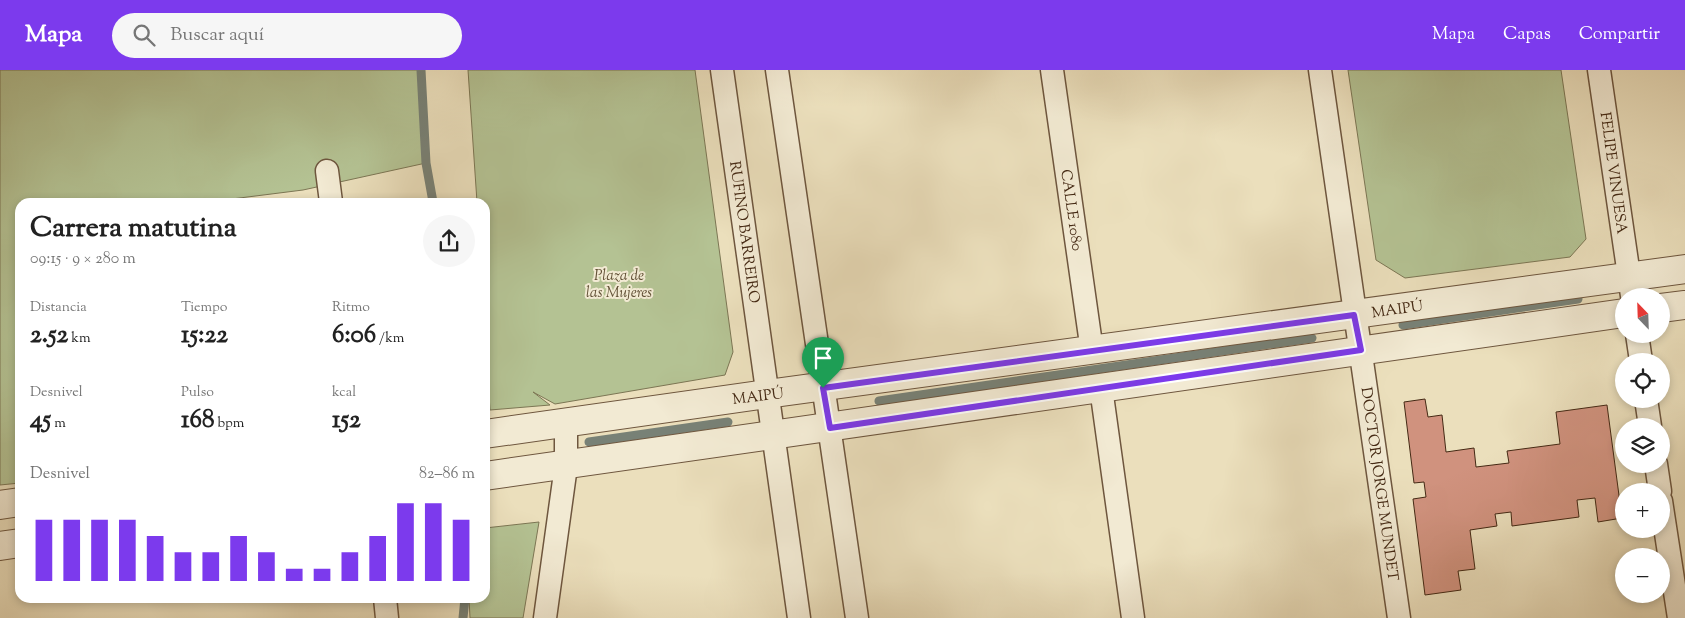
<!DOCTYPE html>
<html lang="es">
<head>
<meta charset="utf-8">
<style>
	:root { --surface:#fff; --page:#f6f6f6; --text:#222; --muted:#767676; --accent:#7c3aed }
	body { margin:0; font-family:"Sorts Mill Goudy",serif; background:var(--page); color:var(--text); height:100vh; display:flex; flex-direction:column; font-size:19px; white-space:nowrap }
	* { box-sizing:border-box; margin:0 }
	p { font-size:16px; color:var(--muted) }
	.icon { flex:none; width:28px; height:28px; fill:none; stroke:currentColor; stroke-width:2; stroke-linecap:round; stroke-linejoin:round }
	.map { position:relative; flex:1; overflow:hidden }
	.details { position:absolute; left:15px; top:128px; width:475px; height:405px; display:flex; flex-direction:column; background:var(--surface); border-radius:15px; box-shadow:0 2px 8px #0003 }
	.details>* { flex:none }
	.needle { width:32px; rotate:337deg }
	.tools { position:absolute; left:1615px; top:218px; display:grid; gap:10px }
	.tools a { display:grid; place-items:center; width:55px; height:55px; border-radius:50%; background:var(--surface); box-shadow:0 2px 8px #0003; font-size:25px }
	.pin { position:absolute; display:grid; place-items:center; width:42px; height:42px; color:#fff; margin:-51px -21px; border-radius:50% 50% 50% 0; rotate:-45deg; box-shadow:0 0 5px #0007 }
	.pin .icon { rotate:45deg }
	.round { display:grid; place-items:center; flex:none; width:52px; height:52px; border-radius:26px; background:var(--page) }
	.summary { display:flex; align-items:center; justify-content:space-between; height:85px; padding:0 15px }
	h1 { font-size:28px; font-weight:700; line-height:38px }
	.stats { display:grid; grid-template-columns:repeat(3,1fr); gap:8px; height:85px; padding:5px 15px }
	.stats div { display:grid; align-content:center }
	.stats b { font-size:25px; font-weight:700 }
	.stats small { font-size:14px; font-weight:400 }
	.stats p { font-size:14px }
	.chart { height:140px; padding:10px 15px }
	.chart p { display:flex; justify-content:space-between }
	.chart svg { width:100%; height:90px; margin-top:5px; stroke:var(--accent); stroke-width:6 }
	header { display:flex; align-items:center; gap:30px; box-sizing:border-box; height:70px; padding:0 25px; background:var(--accent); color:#fff }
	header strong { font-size:24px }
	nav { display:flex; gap:28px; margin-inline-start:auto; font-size:18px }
	.search { width:350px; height:45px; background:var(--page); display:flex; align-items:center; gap:12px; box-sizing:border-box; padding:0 18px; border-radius:28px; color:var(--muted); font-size:19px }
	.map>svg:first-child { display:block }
	.green { fill:#b4c293; stroke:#7c7654 }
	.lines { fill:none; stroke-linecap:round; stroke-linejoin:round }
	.stream { stroke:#788176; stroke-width:9 }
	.building { fill:#d0927e; stroke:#442914 }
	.minor-casing { stroke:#6e563e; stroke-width:25 }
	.tertiary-casing { stroke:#6e563e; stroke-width:30 }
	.minor { stroke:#f2ead3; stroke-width:22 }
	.tertiary { stroke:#f2ead3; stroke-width:28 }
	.route-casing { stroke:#fff; stroke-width:10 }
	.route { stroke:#7c3aed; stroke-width:6 }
	.labels { text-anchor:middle; stroke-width:4; stroke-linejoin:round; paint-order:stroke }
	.street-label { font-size:15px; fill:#442914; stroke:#f2ead3 }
	.park-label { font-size:15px; font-style:italic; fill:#604f34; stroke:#f2ead3 }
</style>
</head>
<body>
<header>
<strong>Mapa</strong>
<div class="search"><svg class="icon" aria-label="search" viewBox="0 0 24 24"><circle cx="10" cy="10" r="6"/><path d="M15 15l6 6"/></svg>Buscar aquí</div>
<nav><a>Mapa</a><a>Capas</a><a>Compartir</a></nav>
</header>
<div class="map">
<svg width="1685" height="548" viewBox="0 0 1685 548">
	<rect width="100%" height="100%" fill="#ebdfbc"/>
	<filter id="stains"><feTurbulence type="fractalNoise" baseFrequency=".004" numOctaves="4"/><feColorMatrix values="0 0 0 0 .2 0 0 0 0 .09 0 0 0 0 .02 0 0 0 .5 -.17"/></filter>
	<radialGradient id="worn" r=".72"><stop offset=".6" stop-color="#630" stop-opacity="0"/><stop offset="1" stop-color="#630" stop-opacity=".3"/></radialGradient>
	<g class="green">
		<path d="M0 0H422L426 93 303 120 208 132H20V413L0 415Z"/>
		<path d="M468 0H695L733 282 725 305 555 334 533 322 550 335 490 340 485 261V132H477Z"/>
		<path d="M1348 0H1561L1586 169 1570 187 1405 208 1376 190Z"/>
		<path d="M539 452 523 548H470L469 528H485V458Z"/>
	</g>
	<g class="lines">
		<g class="stream">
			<path d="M421 0 426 93 433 132"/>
			<path d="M1403 255 1578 229"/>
			<path d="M879 331 1312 268"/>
			<path d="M589 372 728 352"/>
			<path d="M463 548 465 528"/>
		</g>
	</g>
	<path class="building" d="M1425 329 1428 347 1442 345 1446 382 1474 378 1476 397 1509 393 1507 381 1560 374 1556 342 1607 335 1622 448 1598 452 1595 428 1577 430 1579 447 1512 456 1511 442 1495 444 1497 456 1470 460 1475 499 1458 501 1461 520 1425 525 1413 429 1426 427 1424 412 1414 413 1404 332Z"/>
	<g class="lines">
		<g class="minor-casing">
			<g id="minor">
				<path d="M722 0 799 548"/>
				<path d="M777 0 857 548"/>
				<path d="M1052 0 1092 281"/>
				<path d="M1320 0 1399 548"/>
				<path d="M1599 0 1632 226"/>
				<path d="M327 101 331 132"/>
				<path d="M1637 264 1641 291"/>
				<path d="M1101 318 1133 548"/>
				<path d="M1646 329 1650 356"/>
				<path d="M1656 394 1660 421"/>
				<path d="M1661 431 1679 548"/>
				<path d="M385 528 387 548"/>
				<path d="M545 548 566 396V353"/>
			</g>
		</g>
		<g class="tertiary-casing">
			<g id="tertiary">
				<path d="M1661 238 1685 235"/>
				<path d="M485 364 767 324 1685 199"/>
				<path d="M485 406 1624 243"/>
				<path d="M0 435 20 432"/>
				<path d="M0 476 20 473"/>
			</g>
		</g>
		<use href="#minor" class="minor"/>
		<use href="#tertiary" class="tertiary"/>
	</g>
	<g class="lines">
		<g class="route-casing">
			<path id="route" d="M1354 245 1361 280 830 358 823 318Z"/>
		</g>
		<use href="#route" class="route"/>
	</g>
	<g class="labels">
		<g class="street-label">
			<text transform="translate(1614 103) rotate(82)" y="5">FELIPE VINUESA</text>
			<text transform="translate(1072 140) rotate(82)" y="5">CALLE 1080</text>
			<text transform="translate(745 162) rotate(82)" y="5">RUFINO BARREIRO</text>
			<text transform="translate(1397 239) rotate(-8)" y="5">MAIPÚ</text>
			<text transform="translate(758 326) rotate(-7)" y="5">MAIPÚ</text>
			<text transform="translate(1380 414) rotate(82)" y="5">DOCTOR JORGE MUNDET</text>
		</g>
		<g class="park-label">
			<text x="619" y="210">Plaza de<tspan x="619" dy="17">las Mujeres</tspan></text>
		</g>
	</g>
	<rect width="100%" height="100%" filter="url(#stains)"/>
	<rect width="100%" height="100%" fill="url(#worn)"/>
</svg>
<div class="tools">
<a><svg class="needle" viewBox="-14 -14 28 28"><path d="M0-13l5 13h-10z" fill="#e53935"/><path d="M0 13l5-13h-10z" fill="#767676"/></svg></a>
<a><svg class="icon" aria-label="locate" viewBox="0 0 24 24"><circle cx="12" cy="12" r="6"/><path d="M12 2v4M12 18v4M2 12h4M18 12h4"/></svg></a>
<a><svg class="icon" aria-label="layers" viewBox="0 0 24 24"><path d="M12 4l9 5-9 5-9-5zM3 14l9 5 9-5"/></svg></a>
<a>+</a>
<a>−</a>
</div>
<div class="pin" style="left:823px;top:318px;background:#1e9e55"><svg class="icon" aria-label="arrive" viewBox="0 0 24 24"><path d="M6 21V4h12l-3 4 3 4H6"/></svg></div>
<section class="details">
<div class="summary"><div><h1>Carrera matutina</h1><p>09:15 · 9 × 280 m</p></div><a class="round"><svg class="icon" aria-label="share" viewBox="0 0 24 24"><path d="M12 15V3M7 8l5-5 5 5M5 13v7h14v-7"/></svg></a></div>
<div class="stats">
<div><p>Distancia</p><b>2.52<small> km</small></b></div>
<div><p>Tiempo</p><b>15:22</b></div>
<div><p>Ritmo</p><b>6:06<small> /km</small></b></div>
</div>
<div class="stats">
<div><p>Desnivel</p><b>45<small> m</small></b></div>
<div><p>Pulso</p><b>168<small> bpm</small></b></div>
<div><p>kcal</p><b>152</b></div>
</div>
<div class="chart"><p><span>Desnivel</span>82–86 m</p>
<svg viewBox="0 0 160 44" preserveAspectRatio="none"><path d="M5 44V14M15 44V14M25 44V14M35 44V14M45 44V22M55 44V30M65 44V30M75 44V22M85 44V30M95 44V38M105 44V38M115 44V30M125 44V22M135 44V6M145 44V6M155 44V14"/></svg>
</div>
</section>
</div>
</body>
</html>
